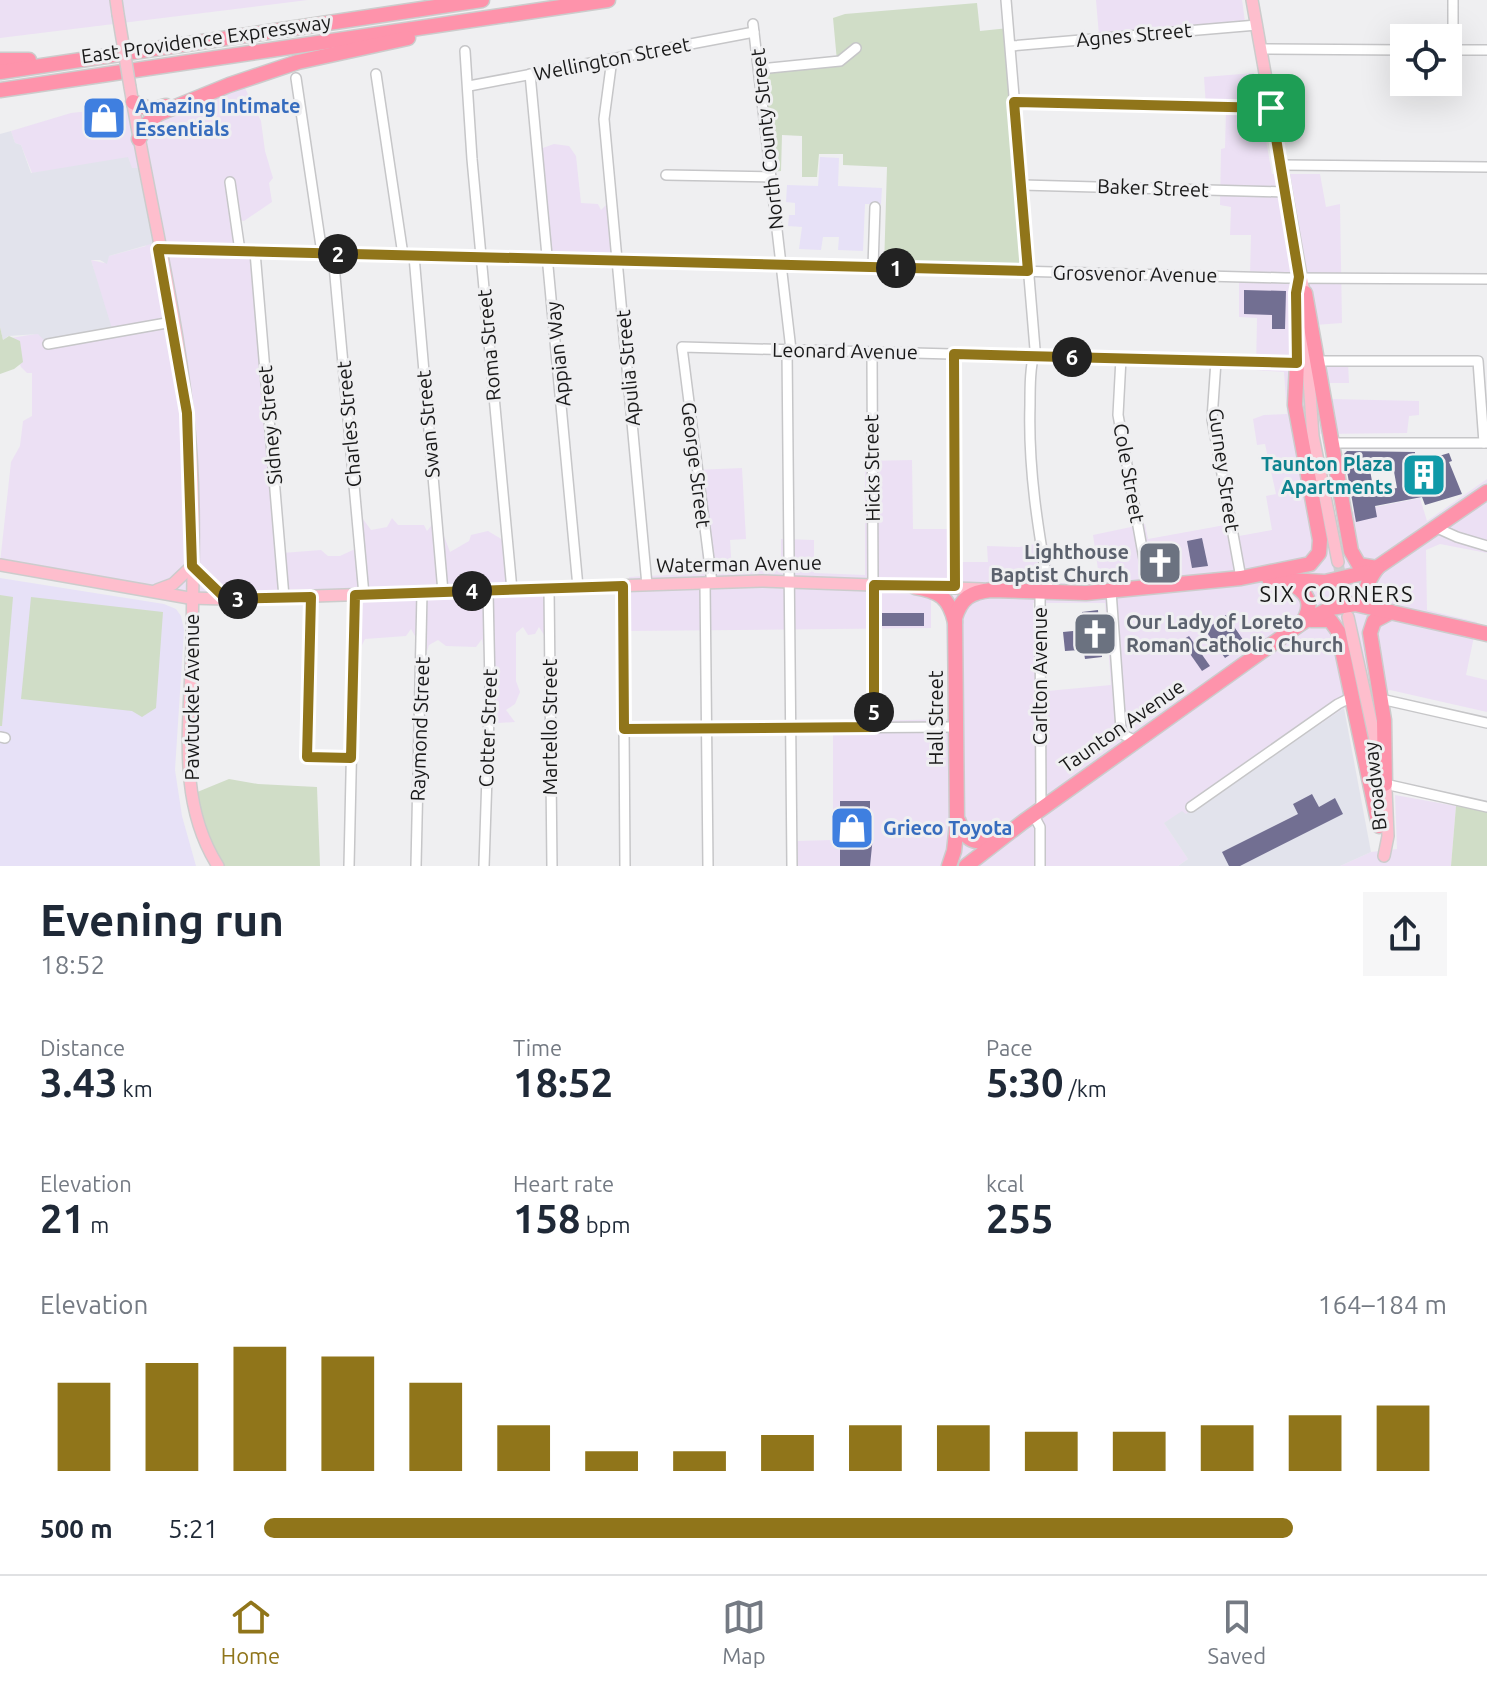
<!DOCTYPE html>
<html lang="en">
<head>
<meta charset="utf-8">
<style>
	:root { --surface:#fff; --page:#f6f6f7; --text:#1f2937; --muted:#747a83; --line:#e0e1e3; --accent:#90751a }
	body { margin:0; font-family:Ubuntu,sans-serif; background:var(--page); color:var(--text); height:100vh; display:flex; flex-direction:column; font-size:30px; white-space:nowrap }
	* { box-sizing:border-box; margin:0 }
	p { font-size:26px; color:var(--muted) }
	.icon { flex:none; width:44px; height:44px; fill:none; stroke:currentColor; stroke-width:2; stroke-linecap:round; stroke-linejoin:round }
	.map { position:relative; height:866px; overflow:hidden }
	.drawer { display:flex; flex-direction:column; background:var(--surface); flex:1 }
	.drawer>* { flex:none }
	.fabs { position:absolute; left:1390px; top:24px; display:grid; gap:16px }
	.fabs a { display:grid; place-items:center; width:72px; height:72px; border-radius:0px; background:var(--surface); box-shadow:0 8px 32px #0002; font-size:40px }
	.pin { position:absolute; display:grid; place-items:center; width:68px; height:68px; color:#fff; margin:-34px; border-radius:16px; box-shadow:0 4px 12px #0006 }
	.km { position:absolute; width:40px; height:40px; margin:-20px; border-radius:50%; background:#222; color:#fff; font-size:22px; line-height:40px; text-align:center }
	.round { display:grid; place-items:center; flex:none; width:84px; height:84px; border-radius:0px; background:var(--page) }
	.head { display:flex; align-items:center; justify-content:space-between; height:136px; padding:0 40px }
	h1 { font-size:44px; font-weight:700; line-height:60px }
	.stats { display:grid; grid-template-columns:repeat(3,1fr); gap:12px; height:136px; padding:8px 40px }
	.stats div { display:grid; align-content:center }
	.stats b { font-size:40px; font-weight:700 }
	.stats small { font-size:22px; font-weight:400 }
	.stats p { font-size:22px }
	.chart { height:224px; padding:16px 40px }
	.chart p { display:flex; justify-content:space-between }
	.chart svg { width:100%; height:144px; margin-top:8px; stroke:var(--accent); stroke-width:6 }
	ul { padding:0 40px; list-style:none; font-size:26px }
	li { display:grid; grid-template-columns:128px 96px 1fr; align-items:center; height:60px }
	li i { height:20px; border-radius:10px; background:var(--accent) }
	.menu { display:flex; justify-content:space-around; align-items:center; height:112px; border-top:2px solid var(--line); background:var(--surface); font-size:22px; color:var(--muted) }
	.menu a { display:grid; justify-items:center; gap:4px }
	.menu .on { color:var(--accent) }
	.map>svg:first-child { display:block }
	.commercial { fill:#ece0f4; fill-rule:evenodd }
	.built { fill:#e2e3ec }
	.education { fill:#e7e1f7 }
	.green { fill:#d0ddc7 }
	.building { fill:#726f92; fill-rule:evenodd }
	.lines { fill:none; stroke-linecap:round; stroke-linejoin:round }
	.major-tunnel { stroke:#cfcfd1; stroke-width:11; stroke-dasharray:11 5.5; stroke-linecap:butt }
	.minor-casing { stroke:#c6c6c8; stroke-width:12 }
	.major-casing { stroke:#ccc; stroke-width:14 }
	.highway-casing { stroke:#ccc; stroke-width:17 }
	.minor { stroke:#fff; stroke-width:9 }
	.major { stroke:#febecd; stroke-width:11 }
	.highway { stroke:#fe93ab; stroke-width:14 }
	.major-bridge-casing { stroke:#ccc; stroke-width:14; stroke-linecap:butt }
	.major-bridge { stroke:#febecd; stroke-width:11 }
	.route-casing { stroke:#fff; stroke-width:16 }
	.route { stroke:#90751a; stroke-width:10 }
	.labels { text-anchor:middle; stroke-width:6; stroke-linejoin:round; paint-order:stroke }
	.street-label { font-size:20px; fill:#191919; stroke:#efeff1 }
	.shop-label { font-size:20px; font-weight:bold; fill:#366cbe; stroke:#efeff1; text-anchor:start }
	.culture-label { font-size:20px; font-weight:bold; fill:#0d838f; stroke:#efeff1; text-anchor:end }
	.worship-label { font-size:20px; font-weight:bold; fill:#5b616d; stroke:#efeff1; text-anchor:end }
	.neighbourhood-label { font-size:22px; letter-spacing:2px; fill:#191919; stroke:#efeff1 }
</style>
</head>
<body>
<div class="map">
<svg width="1487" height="866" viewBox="0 0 1487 866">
	<rect width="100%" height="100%" fill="#efeff1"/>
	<g class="commercial">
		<path d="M0 0H308L0 38Z"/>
		<path d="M1096 0H1242L1245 22 1099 35Z"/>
		<path d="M1254 73 1272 174H1320L1326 207 1340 204 1342 323 1301 326 1303 363 1348 362 1349 383H1328L1331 399 1419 401V415L1409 416 1407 433 1320 434 1335 515 1420 498 1427 521 1487 479V553L1440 544 1426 550 1427 610 1477 622 1466 675 1487 680V712L1390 690 1344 708 1186 814 1164 823 1188 859 1178 866H798L797 841 833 840V722L948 719 946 618 942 605 931 598V628L630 631 629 577 704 573 695 470 742 468 746 539 730 540 732 572 781 570V539L814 540V573L865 575V461L912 460 913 529H947L948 562H988L987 546 1019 547 1047 542 1055 583H1100L1093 535 1112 531 1145 524 1148 539 1225 525 1228 538 1272 530 1266 496 1276 494 1265 444 1257 445 1253 419 1264 415 1287 414 1284 372 1256 370 1257 318 1239 317V277L1250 276 1251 235H1230L1231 207 1220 205 1221 149 1225 148 1226 108 1206 107 1204 77ZM1033 603H1105L1111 685 1037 692Z"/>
		<path d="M245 88 261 121 265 151 273 178 269 183 272 202 244 221 237 220 241 249 256 250 282 553 321 550 328 556H340L355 549 359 552V521L363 519 371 530 387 527 392 518 398 525H424L427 531 431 526 432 511 440 537 444 536 450 552 469 541 471 535 488 531 508 543 513 588 549 587 550 643 544 647V635L539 627 535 634 528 635 523 627 516 633V681L520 692 515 704 506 710 515 722 498 723 490 717V657L485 659 482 639 476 647 446 646 438 640 429 645 427 651 423 650 411 629 406 636 365 639 360 649 355 647V598L200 602 0 563 11 462 20 446 23 421 32 416V373H27L21 367 11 338 108 322 91 260 104 263 109 256 146 246 129 159 32 173 21 145 15 143 11 131 71 113 133 106 140 142 150 138 155 128 168 115Z"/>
		<path d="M554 144 569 146 576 156 581 203 598 204 601 210 606 205 607 191 618 257 550 256 540 149Z"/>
		<path d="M1395 795 1456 806 1451 866H1340L1371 852 1397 849Z"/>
	</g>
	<g class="built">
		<path d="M11 131 15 143 21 145 31 173 128 157 132 168H144L158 242 109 256 107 264 100 260H91L113 332 48 344 38 334 8 336 3 340 0 327V134Z"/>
		<path d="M1344 708 1371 852 1340 866H1178L1188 859 1164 823 1182 811 1186 814Z"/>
	</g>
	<g class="education">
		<path d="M820 157 839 158 838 186 882 188 881 204H865L863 251 838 250 839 237H823L821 250 799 249 802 227 788 226 789 215H795V203L786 202 787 185 818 186Z"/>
		<path d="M0 578 164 604 176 609 181 616 184 630 175 770 182 816 196 866H0Z"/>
	</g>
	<g class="green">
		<path d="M977 3 980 31 1009 28 1028 270 884 268 887 167 843 165V154H819L817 177H802V136L782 135 781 171 770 172 759 66 837 61 833 18 845 14Z"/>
		<path d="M0 327 3 340 9 336 20 341 23 362 14 369 0 374Z"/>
		<path d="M0 595 13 597 2 726H0Z"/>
		<path d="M31 597 163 612 156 708 142 717 132 711 21 699Z"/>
		<path d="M229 779 258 784 317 787 320 866H217L190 795Z"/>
		<path d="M1456 806 1487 809V866H1451Z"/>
	</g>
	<g class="building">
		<path d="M115 109 119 115 117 122 91 126 89 113Z"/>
		<path d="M1244 290 1286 291 1285 329H1272V315L1244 314Z"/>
		<path d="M1347 451 1415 452V463L1449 453 1452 461 1449 462 1462 494 1425 505 1422 497 1375 506 1377 517 1356 522 1344 454ZM1369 465 1393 466 1397 488 1374 492Z"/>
		<path d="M1202 538 1208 566 1192 568 1187 541Z"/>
		<path d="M1098 610 1100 634 1106 633 1107 650 1102 651V657L1085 659 1084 653H1080V650L1065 651 1063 632 1083 630 1082 612Z"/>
		<rect x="882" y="613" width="42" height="13"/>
		<path d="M1226 615 1246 644 1225 658 1205 630Z"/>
		<path d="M1189 636 1210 666 1202 671 1181 641Z"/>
		<path d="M1312 794 1319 807 1335 798 1343 814 1240 866H1229L1222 852 1298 814 1293 804Z"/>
		<path d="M840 801H870V821H864V836H873L870 866H840Z"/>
	</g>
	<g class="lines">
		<path class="major-tunnel" d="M1338 562 1347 613"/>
		<g class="minor-casing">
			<g id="minor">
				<path d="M1006 0 1035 349C1030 367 1030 386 1030 405 1028 469 1038 529 1049 592"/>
				<path d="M1453 0V50"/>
				<path d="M753 24 791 350"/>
				<path d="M1011 46 1257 25"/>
				<path d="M1261 49 1404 50"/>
				<path d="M1450 50H1487"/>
				<path d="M465 51 472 159 512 590"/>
				<path d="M612 59 604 119 647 585"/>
				<path d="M759 69 840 61 856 48"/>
				<path d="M376 74 403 255"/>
				<path d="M530 74 578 587"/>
				<path d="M296 78 322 253"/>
				<path d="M469 86 754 32"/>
				<path d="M1014 102 1271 108"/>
				<path d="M1281 165 1487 167"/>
				<path d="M666 175 771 177"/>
				<path d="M230 182 240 251"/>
				<path d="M1022 185 1285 192"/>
				<path d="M158 249 1285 278 1487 279"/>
				<path d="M255 252 284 597"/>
				<path d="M333 254 364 595"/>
				<path d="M414 256 443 592"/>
				<path d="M873 267 875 207"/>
				<path d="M48 344 172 322"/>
				<path d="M787 350 792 866"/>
				<path d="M872 352 873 585"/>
				<path d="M954 354 955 586"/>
				<path d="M1121 358 1118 415 1149 587"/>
				<path d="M1216 361 1212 419 1241 578"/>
				<path d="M1317 361H1478L1484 443"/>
				<path d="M1330 443H1487"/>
				<path d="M1437 528 1457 537 1487 546"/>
				<path d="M705 583 708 866"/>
				<path d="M712 583 682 347 1297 363"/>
				<path d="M874 585V727"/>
				<path d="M623 586 625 866"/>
				<path d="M549 588 552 866"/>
				<path d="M1111 591 1121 729 1124 735 1136 741"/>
				<path d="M1040 592 1041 808"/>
				<path d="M311 597 307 757 351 758"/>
				<path d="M1381 699 1487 723"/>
				<path d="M624 729 956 727"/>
				<path d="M0 737 5 738"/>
				<path d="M1385 784 1487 807"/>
				<path d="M1191 807 1338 704 1350 698"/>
				<path d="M1033 814 1040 827V866"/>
				<path d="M349 866 355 595"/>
				<path d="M416 866 422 593"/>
				<path d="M484 866 490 686 488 591"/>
			</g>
		</g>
		<g class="major-casing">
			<g id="major">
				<path d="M116 0 118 14"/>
				<path d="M1252 0 1305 298"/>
				<path d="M130 87C148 194 175 303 187 410 196 486 193 565 192 641 191 717 175 799 218 866"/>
				<path d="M1305 323 1313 436 1338 562"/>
				<path d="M1297 368 1296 293 1299 277"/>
				<path d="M0 565 189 598 226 599 762 581 982 589"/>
				<path d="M157 590 173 584 192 566 226 599"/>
				<path d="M1348 617 1386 789 1388 836 1384 856"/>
			</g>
		</g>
		<g class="highway-casing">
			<g id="highway">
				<path d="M0 60H29"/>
				<path d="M0 72 482 0"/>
				<path d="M0 90 608 0"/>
				<path d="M133 102 151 110 166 106"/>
				<path d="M139 139 146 125 158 114 229 85 298 62 408 38"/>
				<path d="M1305 293 1351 551 1359 565 1377 568"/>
				<path d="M1269 579 1325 582 1372 571 1487 492"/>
				<path d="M1289 583C1308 592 1314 603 1303 622"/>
				<path d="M915 587C939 591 949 597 955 622"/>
				<path d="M1374 608C1360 595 1367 582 1377 568"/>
				<path d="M1311 620H1330L1338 631 1379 826"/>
				<path d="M1385 784 1384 720 1370 633 1374 621 1391 612"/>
				<path d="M959 822C966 844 979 845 998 836"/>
				<path d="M949 866 954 851 957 824 955 618C961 598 971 592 991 590L1086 593 1241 578 1310 564 1319 553 1320 540 1295 405 1297 363"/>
				<path d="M966 866 1023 822 1303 622 1331 608 1355 604 1487 634"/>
			</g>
		</g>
		<use href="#minor" class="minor"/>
		<use href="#major" class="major"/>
		<use href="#highway" class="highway"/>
		<g class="major-bridge-casing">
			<path id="major-bridge" d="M118 14 130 87"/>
		</g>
		<use href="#major-bridge" class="major-bridge"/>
	</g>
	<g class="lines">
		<g class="route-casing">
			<path id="route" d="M1014 102 1271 108 1299 277 1296 293 1297 363 954 354 955 586 874 585V727L624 729 623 586 355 595 351 758 307 757 311 597 226 599 192 566 187 413 158 249 1028 271Z"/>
		</g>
		<use href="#route" class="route"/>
	</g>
	<defs>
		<g id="shop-square" transform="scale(2.3)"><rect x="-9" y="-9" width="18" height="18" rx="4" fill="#3f7fe0" stroke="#efeff1"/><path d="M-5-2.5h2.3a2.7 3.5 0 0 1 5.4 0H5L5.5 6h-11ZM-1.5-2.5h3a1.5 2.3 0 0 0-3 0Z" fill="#fff"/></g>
		<g id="building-square" transform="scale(2.3)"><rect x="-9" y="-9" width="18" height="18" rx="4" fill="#0f9aa8" stroke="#efeff1"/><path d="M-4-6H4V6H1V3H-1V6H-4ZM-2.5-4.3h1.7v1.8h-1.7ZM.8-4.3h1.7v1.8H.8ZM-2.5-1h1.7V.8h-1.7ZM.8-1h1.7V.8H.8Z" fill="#fff"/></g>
		<g id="church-square" transform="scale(2.3)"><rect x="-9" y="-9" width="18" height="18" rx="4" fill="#6b7280" stroke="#efeff1"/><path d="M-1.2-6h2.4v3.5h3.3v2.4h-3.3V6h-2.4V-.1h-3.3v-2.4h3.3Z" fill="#fff"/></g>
	</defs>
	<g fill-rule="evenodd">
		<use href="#shop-square" x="104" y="118"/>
		<use href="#building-square" x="1424" y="475"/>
		<use href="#church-square" x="1160" y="563"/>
		<use href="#church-square" x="1095" y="634"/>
		<use href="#shop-square" x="852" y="828"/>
	</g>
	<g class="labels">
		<g class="street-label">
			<text transform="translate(1134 35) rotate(-5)" y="7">Agnes Street</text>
			<text transform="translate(206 39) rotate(-8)" y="7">East Providence Expressway</text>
			<text transform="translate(612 59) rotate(-11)" y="7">Wellington Street</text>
			<text transform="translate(767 139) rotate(-96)" y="7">North County Street</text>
			<text transform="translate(1153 188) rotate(2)" y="7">Baker Street</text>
			<text transform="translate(1135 274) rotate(1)" y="7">Grosvenor Avenue</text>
			<text transform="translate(489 345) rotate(-95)" y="7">Roma Street</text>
			<text transform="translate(845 351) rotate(1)" y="7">Leonard Avenue</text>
			<text transform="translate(558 354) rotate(-96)" y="7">Appian Way</text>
			<text transform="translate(628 368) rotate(-95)" y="7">Apulia Street</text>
			<text transform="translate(349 424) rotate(-95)" y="7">Charles Street</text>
			<text transform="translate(428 424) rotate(-95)" y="7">Swan Street</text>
			<text transform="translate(270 425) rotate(-95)" y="7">Sidney Street</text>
			<text transform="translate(696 465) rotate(83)" y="7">George Street</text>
			<text transform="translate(872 468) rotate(-91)" y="7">Hicks Street</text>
			<text transform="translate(1224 470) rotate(82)" y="7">Gurney Street</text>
			<text transform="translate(1129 473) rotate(80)" y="7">Cole Street</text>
			<text transform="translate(739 564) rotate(-1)" y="7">Waterman Avenue</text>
			<text transform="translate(1040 676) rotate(-90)" y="7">Carlton Avenue</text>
			<text transform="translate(192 697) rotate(-90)" y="7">Pawtucket Avenue</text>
			<text transform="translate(936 718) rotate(-90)" y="7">Hall Street</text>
			<text transform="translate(1122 726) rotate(-35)" y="7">Taunton Avenue</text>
			<text transform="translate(550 727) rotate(-90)" y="7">Martello Street</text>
			<text transform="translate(488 728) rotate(-88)" y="7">Cotter Street</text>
			<text transform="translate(420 729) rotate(-88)" y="7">Raymond Street</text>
			<text transform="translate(1375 786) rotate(-96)" y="7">Broadway</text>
		</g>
		<g class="shop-label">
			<text x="135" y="113">Amazing Intimate<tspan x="135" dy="23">Essentials</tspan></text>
			<text x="883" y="835">Grieco Toyota</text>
		</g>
		<g class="culture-label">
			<text x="1393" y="471">Taunton Plaza<tspan x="1393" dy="23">Apartments</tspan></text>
		</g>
		<g class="worship-label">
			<text x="1129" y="559">Lighthouse<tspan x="1129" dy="23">Baptist Church</tspan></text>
			<text x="1126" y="629" text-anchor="start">Our Lady of Loreto<tspan x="1126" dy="23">Roman Catholic Church</tspan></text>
		</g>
		<g class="neighbourhood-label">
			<text x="1337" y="602">SIX CORNERS</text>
		</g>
	</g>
</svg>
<div class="fabs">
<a><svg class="icon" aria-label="locate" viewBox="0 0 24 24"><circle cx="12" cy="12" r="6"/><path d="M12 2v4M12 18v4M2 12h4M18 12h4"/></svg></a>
</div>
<div class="pin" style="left:1271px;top:108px;background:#1e9e55"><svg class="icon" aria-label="arrive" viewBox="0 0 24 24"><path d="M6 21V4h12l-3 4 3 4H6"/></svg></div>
<b class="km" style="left:896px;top:268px">1</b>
<b class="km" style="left:338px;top:254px">2</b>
<b class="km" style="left:238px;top:599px">3</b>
<b class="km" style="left:472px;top:591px">4</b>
<b class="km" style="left:874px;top:712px">5</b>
<b class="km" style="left:1072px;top:357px">6</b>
</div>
<section class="drawer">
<div class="head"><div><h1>Evening run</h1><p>18:52</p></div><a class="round"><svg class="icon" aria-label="share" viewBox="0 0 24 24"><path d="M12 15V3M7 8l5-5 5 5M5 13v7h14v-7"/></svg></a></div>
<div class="stats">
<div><p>Distance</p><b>3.43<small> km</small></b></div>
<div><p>Time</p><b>18:52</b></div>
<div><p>Pace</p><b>5:30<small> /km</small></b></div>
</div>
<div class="stats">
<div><p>Elevation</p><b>21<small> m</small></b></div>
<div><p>Heart rate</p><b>158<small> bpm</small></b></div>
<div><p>kcal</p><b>255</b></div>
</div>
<div class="chart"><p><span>Elevation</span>164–184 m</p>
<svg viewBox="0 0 160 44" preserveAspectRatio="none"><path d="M5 44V17M15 44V11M25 44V6M35 44V9M45 44V17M55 44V30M65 44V38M75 44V38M85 44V33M95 44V30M105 44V30M115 44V32M125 44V32M135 44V30M145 44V27M155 44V24"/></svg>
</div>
<ul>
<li><b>500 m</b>5:21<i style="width:87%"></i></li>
</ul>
</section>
<nav class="menu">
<a class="on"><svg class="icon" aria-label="home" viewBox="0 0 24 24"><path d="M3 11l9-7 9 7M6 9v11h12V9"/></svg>Home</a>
<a><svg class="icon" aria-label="map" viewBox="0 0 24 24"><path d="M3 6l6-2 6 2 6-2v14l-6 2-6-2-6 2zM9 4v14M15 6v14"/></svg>Map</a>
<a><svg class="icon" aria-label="saved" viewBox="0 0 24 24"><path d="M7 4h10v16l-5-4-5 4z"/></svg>Saved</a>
</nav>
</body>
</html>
